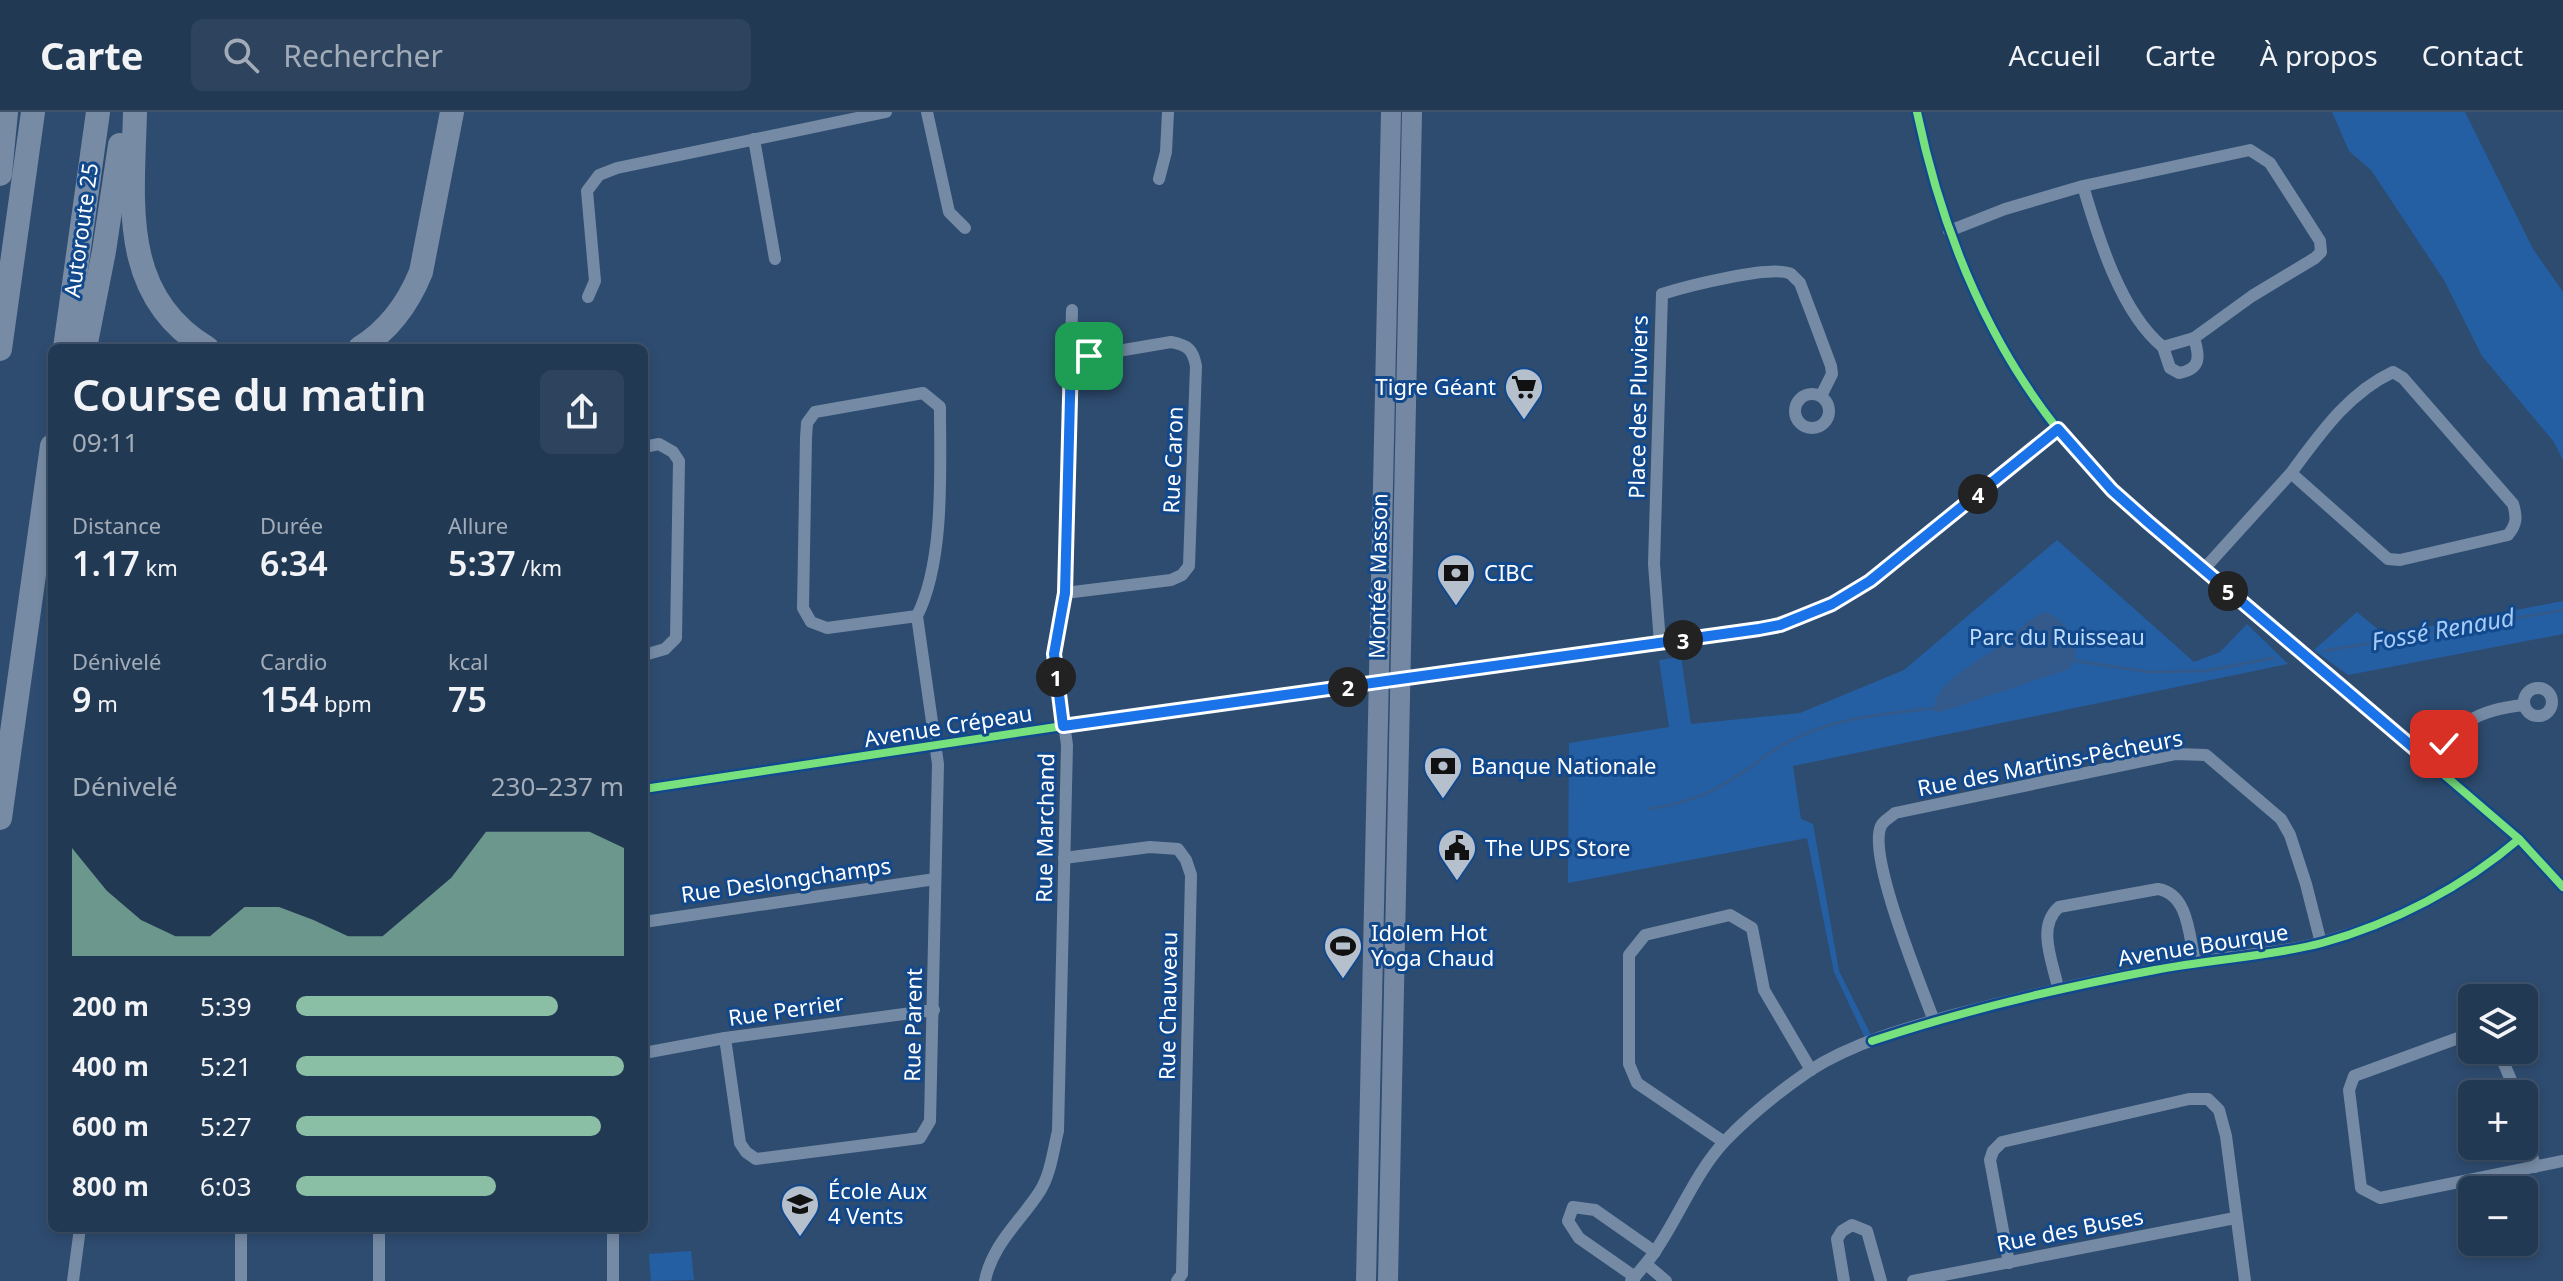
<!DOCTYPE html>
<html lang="fr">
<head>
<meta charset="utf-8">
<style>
	:root { --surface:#223954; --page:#2e445e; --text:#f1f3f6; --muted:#a2acb8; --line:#3f536b; --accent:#8abfa5 }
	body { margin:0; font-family:"Noto Sans",sans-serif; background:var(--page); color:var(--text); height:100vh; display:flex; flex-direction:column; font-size:30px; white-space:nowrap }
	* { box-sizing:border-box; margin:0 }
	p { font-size:26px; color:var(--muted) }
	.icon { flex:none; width:44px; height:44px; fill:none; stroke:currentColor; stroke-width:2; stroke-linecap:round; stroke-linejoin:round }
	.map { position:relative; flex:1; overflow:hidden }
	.panel { position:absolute; left:48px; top:232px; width:600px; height:888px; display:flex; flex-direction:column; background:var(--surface); border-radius:12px; box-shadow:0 4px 12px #0003,0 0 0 2px var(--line) }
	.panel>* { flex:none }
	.tools { position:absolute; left:2458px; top:872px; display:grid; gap:16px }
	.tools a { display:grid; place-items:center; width:80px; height:80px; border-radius:12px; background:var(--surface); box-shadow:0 4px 12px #0003,0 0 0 2px var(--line); font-size:40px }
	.pin { position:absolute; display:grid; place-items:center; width:68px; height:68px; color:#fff; margin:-34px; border-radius:16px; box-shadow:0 4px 12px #0006 }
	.km { position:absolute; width:40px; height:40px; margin:-20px; border-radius:50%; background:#222; color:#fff; font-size:22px; line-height:40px; text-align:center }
	.round { display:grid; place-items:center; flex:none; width:84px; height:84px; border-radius:12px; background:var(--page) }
	.head { display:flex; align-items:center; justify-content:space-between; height:136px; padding:0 24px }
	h1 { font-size:44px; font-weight:600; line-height:60px }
	.figures { display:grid; grid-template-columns:repeat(3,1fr); gap:12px; height:136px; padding:8px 24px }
	.figures div { display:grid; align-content:center }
	.figures b { font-size:34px; font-weight:600 }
	.figures small { font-size:22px; font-weight:400 }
	.figures p { font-size:22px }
	.chart { height:224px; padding:16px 24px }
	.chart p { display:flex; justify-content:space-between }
	.chart svg { width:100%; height:144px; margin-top:8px; fill:var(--accent); opacity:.7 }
	ul { padding:0 24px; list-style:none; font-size:26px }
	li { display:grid; grid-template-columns:128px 96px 1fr; align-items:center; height:60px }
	li i { height:20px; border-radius:10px; background:var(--accent) }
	header { display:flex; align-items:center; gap:48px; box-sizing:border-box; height:112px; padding:0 40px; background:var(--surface); border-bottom:2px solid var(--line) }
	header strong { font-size:38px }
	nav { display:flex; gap:44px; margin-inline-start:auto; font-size:28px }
	.search { width:560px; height:72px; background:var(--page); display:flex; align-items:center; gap:20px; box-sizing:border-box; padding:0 28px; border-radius:12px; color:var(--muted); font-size:30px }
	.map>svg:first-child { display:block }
	.green { fill:#255fa3 }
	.water { fill:#335a8a }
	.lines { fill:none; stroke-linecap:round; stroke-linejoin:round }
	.stream { stroke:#335a8a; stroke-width:3 }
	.minor { stroke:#758ba5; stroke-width:12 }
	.primary { stroke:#7488a3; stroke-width:20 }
	.motorway { stroke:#778ca4; stroke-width:24 }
	.cycleway-casing { stroke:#12488c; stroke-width:13 }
	.cycleway { stroke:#77e17e; stroke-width:8 }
	.route-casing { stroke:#fff; stroke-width:16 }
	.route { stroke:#1a73e8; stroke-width:10 }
	.labels { text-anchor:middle; stroke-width:6; stroke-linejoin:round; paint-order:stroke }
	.street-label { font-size:22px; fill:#fff; stroke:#12488c }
	.poi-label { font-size:22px; fill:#fff; stroke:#12488c; text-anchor:start }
	.park-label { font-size:22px; fill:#c0dcfc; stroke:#12488c }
	.water-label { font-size:24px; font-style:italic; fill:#a5ccf8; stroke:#12488c }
</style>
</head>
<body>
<header>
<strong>Carte</strong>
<div class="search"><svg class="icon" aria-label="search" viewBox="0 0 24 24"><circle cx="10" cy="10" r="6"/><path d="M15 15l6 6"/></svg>Rechercher</div>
<nav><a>Accueil</a><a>Carte</a><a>À propos</a><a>Contact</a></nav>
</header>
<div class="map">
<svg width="2563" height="1169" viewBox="0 0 2563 1169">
	<rect width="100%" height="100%" fill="#2e4c70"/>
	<g class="green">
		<path d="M2332 0H2465L2533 137 2563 180V348L2554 330 2482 244 2444 168 2371 58 2349 39Z"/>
		<path d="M2057 428 2194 550 2220 540 2247 512 2288 552 1793 654 1801 707 1813 712 1839 859 1871 923 1865 926 1834 860 1807 726 1568 771 1569 631 1669 615 1659 548 1681 545 1691 612 1800 601 1904 558Z"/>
		<path d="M2563 489V522L2348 563 2314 538 2357 500 2385 523Z"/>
		<path d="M691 1139 694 1168 651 1169 649 1142Z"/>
	</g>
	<path class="water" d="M2045 500C2067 507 2086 537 2069 557L1940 600H1934C1931 571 1980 550 1999 534 2014 522 2027 508 2045 500Z"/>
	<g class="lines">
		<g class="stream">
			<path d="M2324 539 2563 498"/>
			<path d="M2076 549 2149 560 2204 559 2273 546"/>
			<path d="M1648 697C1676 693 1704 685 1729 669 1751 656 1772 637 1796 626 1840 605 1885 602 1933 596"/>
		</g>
		<g class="minor">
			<path d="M927 0 949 100 965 116"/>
			<path d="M1917 0C1941 115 1983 222 2056 315 2073 337 2093 357 2112 378L2519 727 2563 775"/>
			<path d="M754 27 775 147"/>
			<path d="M1159 67 1166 40 1168 0"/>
			<path d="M1949 119 2005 97 2083 74 2250 38 2270 51 2320 129 2321 140 2315 146 2252 184 2194 226 2163 235C2121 201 2098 125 2083 74"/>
			<path d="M588 185 595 169 587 79 599 63 617 56 886 0"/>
			<path d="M2163 235 2170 256 2179 261C2201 257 2200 245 2194 226"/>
			<circle cx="1812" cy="299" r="17"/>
			<path d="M644 335 659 332 673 340 679 349 676 526 665 537 644 543"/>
			<path d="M2204 457 2291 361 2388 447 2400 448 2508 423C2517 412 2517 405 2513 392L2403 266 2393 260C2348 281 2320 322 2291 361"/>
			<path d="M1065 481 1171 468 1182 463 1189 454 1196 254C1193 237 1187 233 1171 230L1071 247"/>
			<path d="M1660 531 1654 452 1662 182C1684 175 1773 152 1791 162 1792 163 1799 170 1800 171L1831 254 1832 262 1821 284"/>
			<circle cx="2538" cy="590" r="14"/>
			<path d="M2429 649C2461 612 2473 598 2524 593"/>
			<path d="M644 677 1063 614 1759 517 1818 498 1839 489 1870 469 2058 317"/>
			<path d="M1064 746 1150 735 1178 737 1186 748 1191 763 1182 1162 1177 1169"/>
			<path d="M644 810 935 767"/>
			<path d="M2058 876C2053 850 2036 815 2059 795L2158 777C2189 782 2189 825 2195 850"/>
			<path d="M1934 909C1921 873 1867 744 1881 714 1883 709 1891 705 1895 701L2176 642 2206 643 2281 707 2290 723 2306 772 2321 831"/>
			<path d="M2472 921 2354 964 2349 978 2361 1076 2380 1086 2563 1049"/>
			<path d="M725 926 740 1031 746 1040 756 1047 920 1026 930 1009 938 652 917 504 827 516 811 510 803 496 806 326 807 311 815 300 923 281 940 295C940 357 945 448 917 504"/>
			<path d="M2498 938 2517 982"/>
			<path d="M644 941 725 926 934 898"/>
			<path d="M2524 1010 2535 1055"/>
			<path d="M1724 1030 1637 971 1629 952V843L1645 823 1730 803 1752 816 1764 878 1811 958"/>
			<path d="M516 1116H526"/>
			<path d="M613 1116V1169"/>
			<path d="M2009 1151 1990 1048 1993 1039 2002 1030 2189 987H2208L2219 998 2226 1024 2245 1169"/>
			<path d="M1646 1152 1666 1169"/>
			<path d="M1635 1165 1579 1126 1568 1109 1573 1095 1595 1098 1655 1140"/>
			<path d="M73 1169 80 1116"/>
			<path d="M241 1169V1116"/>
			<path d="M379 1169V1116"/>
			<path d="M985 1169C992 1132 1021 1109 1040 1079 1051 1061 1053 1039 1058 1019L1067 633 1054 542 1065 481 1072 198"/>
			<path d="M1631 1169C1639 1160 1647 1151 1654 1141 1679 1105 1695 1061 1725 1029 1750 1003 1780 979 1809 959 1854 930 1910 915 1961 901 2037 881 2114 864 2192 851 2235 843 2280 842 2323 830 2395 811 2463 775 2519 727"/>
			<path d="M1844 1169 1837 1127 1842 1119 1852 1113 1867 1119 1881 1169"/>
			<path d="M1913 1169 2235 1106"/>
		</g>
		<g class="primary">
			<path d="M1366 1169 1391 0"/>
			<path d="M1388 1169 1412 0"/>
		</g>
		<g class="motorway">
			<path d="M135 0C133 88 118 183 207 236"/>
			<path d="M0 62 6 0"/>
			<path d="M65 236 98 0"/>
			<path d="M85 236 104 139 120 33"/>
			<path d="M360 236C389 218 408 192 421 160L452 0"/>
			<path d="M0 237 33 0"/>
			<path d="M0 706 52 334"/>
		</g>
		<g class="cycleway-casing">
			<g id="cycleway">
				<path d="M1917 0C1941 115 1983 222 2056 315 2073 337 2093 357 2112 378L2519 727 2563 775"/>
				<path d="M644 677 1063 614 1390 570"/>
				<path d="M1872 929C1965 898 2059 876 2155 858 2210 847 2268 845 2322 831 2394 811 2463 775 2519 727"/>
			</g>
		</g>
		<use href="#cycleway" class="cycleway"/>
	</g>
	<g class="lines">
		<g class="route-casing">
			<path id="route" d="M1089 244 1071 247 1065 481 1054 542 1063 614 1759 517 1780 513 1832 492 1870 469 2058 317 2112 378 2148 410 2429 649 2444 632"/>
		</g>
		<use href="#route" class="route"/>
	</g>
	<defs>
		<g id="supermarket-pin" transform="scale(2)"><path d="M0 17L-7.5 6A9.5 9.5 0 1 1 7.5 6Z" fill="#b6c0cd" stroke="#12488c"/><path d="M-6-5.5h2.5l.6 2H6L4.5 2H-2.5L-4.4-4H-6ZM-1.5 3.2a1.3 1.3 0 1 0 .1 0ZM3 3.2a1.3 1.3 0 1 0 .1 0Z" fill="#111"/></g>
		<g id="bank-pin" transform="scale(2)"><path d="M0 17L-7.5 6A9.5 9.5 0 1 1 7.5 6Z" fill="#b6c0cd" stroke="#12488c"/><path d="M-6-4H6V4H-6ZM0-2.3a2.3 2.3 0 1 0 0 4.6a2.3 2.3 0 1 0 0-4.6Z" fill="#111"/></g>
		<g id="civic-pin" transform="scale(2)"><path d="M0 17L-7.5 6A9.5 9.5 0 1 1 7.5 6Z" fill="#b6c0cd" stroke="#12488c"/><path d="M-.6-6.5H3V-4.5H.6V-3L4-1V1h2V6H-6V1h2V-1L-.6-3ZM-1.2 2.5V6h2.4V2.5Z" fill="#111"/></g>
		<g id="stadium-pin" transform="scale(2)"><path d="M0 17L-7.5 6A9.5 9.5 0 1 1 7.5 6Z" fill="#b6c0cd" stroke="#12488c"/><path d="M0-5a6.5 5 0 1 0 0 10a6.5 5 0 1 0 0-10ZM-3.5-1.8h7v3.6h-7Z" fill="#111"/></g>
		<g id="school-pin" transform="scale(2)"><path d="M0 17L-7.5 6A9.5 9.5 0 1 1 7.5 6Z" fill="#b6c0cd" stroke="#12488c"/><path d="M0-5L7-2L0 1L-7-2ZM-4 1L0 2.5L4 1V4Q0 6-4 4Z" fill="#111"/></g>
	</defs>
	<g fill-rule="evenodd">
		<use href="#supermarket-pin" x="1524" y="275"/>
		<use href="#bank-pin" x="1456" y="461"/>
		<use href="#bank-pin" x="1443" y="654"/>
		<use href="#civic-pin" x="1457" y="736"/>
		<use href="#stadium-pin" x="1343" y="834"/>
		<use href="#school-pin" x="800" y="1092"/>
	</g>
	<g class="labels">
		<g class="street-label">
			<text transform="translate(81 118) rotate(-82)" y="8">Autoroute 25</text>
			<text transform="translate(1638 295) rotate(-89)" y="8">Place des Pluviers</text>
			<text transform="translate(1173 348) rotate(-88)" y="8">Rue Caron</text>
			<text transform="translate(1378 464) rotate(-89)" y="8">Montée Masson</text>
			<text transform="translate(948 614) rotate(-9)" y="8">Avenue Crépeau</text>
			<text transform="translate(2050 651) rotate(-11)" y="8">Rue des Martins-Pêcheurs</text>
			<text transform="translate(1045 716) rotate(-89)" y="8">Rue Marchand</text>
			<text transform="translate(786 768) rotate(-8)" y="8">Rue Deslongchamps</text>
			<text transform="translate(2203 833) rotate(-9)" y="8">Avenue Bourque</text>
			<text transform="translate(1168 894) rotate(-89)" y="8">Rue Chauveau</text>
			<text transform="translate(786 898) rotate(-8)" y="8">Rue Perrier</text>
			<text transform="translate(913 913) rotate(-89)" y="8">Rue Parent</text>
			<text transform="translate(2070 1118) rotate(-11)" y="8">Rue des Buses</text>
		</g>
		<g class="poi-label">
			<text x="1496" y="283" text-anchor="end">Tigre Géant</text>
			<text x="1484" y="469">CIBC</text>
			<text x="1471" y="662">Banque Nationale</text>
			<text x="1485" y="744">The UPS Store</text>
			<text x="1371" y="829">Idolem Hot<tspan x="1371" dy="25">Yoga Chaud</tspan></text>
			<text x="828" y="1087">École Aux<tspan x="828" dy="25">4 Vents</tspan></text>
		</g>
		<g class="park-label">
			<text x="2057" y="533">Parc du Ruisseau</text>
		</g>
		<g class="water-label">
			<text transform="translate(2443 518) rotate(-10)" y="8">Fossé Renaud</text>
		</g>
	</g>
</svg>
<div class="tools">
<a><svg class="icon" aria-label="layers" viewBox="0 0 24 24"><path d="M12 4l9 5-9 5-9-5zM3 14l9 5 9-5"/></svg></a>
<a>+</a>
<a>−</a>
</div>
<div class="pin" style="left:1089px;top:244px;background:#1e9e55"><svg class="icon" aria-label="arrive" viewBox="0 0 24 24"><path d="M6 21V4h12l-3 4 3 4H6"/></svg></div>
<div class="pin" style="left:2444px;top:632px;background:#d93025"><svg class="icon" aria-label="check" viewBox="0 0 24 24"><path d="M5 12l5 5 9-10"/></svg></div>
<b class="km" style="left:1056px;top:565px">1</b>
<b class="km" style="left:1348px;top:575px">2</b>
<b class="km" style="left:1683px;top:528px">3</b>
<b class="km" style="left:1978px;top:382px">4</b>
<b class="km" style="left:2228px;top:479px">5</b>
<section class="panel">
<div class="head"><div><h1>Course du matin</h1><p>09:11</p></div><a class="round"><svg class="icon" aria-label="share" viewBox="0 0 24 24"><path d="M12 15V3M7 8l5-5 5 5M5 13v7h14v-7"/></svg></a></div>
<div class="figures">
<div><p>Distance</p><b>1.17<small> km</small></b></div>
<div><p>Durée</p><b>6:34</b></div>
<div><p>Allure</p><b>5:37<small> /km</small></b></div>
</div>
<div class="figures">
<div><p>Dénivelé</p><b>9<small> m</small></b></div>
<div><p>Cardio</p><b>154<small> bpm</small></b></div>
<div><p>kcal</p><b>75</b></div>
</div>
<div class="chart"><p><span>Dénivelé</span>230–237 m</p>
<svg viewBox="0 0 160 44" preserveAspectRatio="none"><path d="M0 44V11L10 24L20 33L30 38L40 38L50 29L60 29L70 33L80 38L90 38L100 29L110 20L120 6L130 6L140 6L150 6L160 11V44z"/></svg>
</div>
<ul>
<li><b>200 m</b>5:39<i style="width:80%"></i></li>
<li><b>400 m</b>5:21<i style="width:100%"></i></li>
<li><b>600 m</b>5:27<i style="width:93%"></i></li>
<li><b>800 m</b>6:03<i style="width:61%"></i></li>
</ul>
</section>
</div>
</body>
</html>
